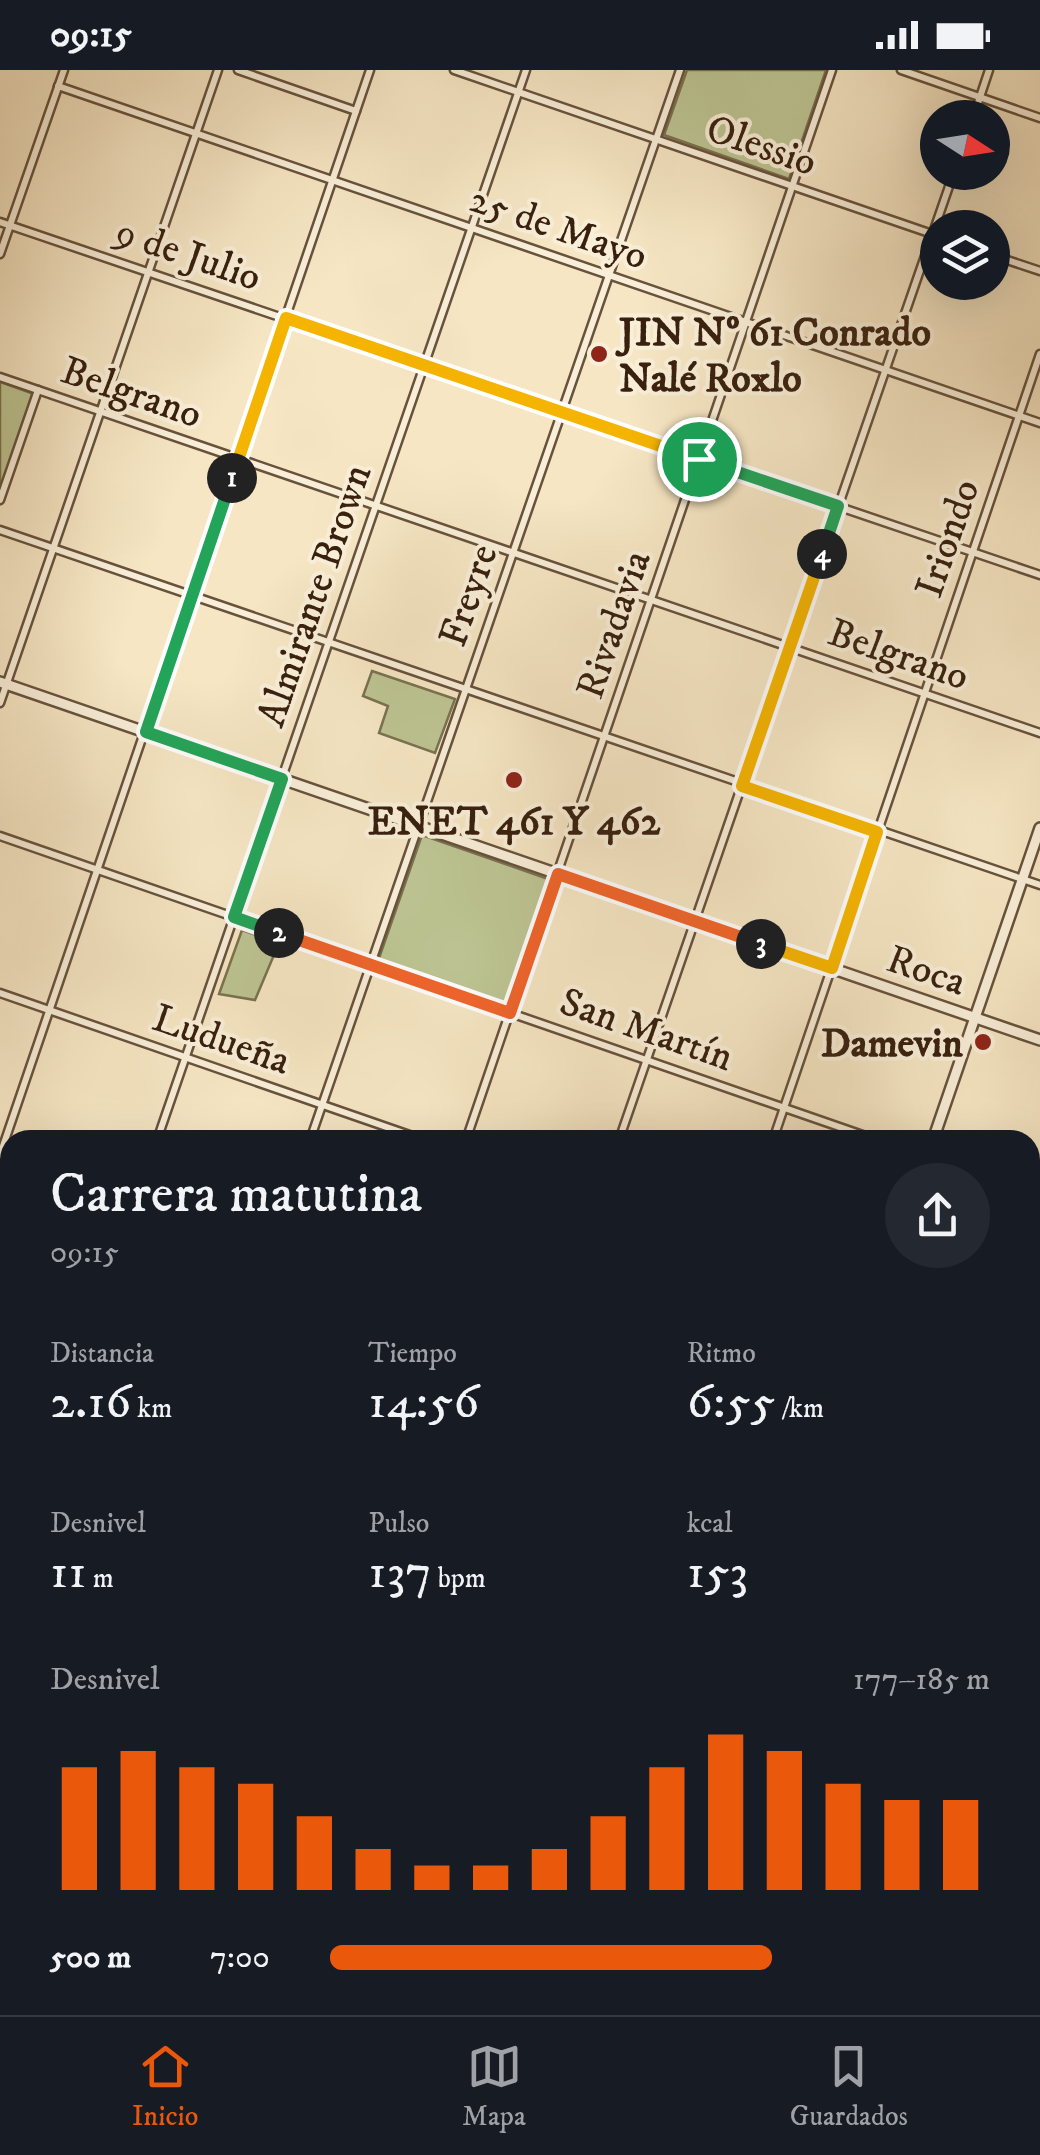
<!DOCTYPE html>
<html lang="es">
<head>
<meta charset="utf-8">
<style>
	:root { --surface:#171b24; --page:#242831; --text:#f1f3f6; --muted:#9ea1a6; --line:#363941; --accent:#ea580c }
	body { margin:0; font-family:"IM FELL DW Pica",serif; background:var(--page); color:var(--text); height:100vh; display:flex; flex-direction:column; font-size:38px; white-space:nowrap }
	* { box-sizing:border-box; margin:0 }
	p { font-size:32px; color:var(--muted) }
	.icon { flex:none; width:55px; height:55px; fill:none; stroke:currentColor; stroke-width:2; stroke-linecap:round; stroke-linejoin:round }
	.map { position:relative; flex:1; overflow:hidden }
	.side { position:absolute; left:0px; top:1060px; width:1040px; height:885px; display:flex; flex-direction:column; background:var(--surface); border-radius:30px 30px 0 0; box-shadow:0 10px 40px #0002 }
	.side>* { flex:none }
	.needle { width:65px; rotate:102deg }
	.tools { position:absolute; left:920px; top:30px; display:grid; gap:20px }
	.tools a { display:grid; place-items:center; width:90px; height:90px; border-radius:50%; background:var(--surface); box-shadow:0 10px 40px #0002; font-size:50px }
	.pin { position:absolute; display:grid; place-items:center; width:85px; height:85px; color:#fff; margin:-42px; border:5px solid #fff; border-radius:50%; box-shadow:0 2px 10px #0007 }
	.km { position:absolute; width:50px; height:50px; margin:-25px; border-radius:50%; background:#222; color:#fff; font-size:28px; line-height:50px; text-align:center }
	.round { display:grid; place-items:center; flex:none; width:105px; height:105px; border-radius:52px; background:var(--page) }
	.overview { display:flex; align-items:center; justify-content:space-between; height:170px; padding:0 50px }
	h1 { font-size:55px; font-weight:600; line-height:75px }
	.metrics { display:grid; grid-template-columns:repeat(3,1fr); gap:15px; height:170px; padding:10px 50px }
	.metrics div { display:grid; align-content:center }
	.metrics b { font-size:50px; font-weight:600 }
	.metrics small { font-size:28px; font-weight:400 }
	.metrics p { font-size:28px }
	.chart { height:280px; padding:20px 50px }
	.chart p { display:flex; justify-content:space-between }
	.chart svg { width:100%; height:180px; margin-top:10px; stroke:var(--accent); stroke-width:6 }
	ul { padding:0 50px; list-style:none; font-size:32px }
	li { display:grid; grid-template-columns:160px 120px 1fr; align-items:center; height:75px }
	li i { height:25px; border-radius:12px; background:var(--accent) }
	.status { display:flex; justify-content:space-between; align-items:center; height:70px; padding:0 50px; background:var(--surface); direction:ltr }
	.status svg { height:28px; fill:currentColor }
	.dock { display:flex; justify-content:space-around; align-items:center; height:140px; border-top:2px solid var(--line); background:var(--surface); font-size:28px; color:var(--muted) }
	.dock a { display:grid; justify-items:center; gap:5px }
	.dock .active { color:var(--accent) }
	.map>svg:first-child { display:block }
	.green { fill:#bdc493; stroke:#7a7250; stroke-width:2.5 }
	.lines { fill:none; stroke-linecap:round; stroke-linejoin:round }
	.stream { stroke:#758072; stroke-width:2.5 }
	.minor-casing { stroke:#68523c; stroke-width:11 }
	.tertiary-casing { stroke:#68523c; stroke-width:14 }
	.minor { stroke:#f9efd9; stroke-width:6 }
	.tertiary { stroke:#f9efd9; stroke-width:9 }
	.split-1-casing { stroke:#fff; stroke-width:20 }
	.split-2-casing { stroke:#fff; stroke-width:20 }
	.split-3-casing { stroke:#fff; stroke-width:20 }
	.split-4-casing { stroke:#fff; stroke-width:20 }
	.split-5-casing { stroke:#fff; stroke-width:20 }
	.split-1 { stroke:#f5b400; stroke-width:12 }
	.split-2 { stroke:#22a559; stroke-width:12 }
	.split-3 { stroke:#f0652b; stroke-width:12 }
	.split-4 { stroke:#f5b400; stroke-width:12 }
	.split-5 { stroke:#22a559; stroke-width:12 }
	.poi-dot { fill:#8f2418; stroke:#f9efd9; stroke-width:4 }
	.labels { text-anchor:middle; stroke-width:8; stroke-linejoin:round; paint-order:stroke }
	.street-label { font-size:40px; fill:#38200e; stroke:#f9efd9 }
	.poi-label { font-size:40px; font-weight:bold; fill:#38200e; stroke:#f9efd9; text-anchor:start }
</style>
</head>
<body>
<div class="status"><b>09:15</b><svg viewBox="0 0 49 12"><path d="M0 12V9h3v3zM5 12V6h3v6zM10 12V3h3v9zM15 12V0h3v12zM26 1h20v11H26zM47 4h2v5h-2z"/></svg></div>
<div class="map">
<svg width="1040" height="1945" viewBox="0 0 1040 1945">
	<rect width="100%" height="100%" fill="#f6e6c4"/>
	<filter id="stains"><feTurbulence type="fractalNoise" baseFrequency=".002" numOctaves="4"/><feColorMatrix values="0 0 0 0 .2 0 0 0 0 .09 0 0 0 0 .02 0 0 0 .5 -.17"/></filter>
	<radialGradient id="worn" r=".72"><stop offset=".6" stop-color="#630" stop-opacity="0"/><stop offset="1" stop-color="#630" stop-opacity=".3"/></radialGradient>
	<g class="green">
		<path d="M687 0H826L789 109 664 65Z"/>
		<path d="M0 312 34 324 0 419Z"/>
		<path d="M372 601 455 629 435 683 379 663 388 636 363 626Z"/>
		<path d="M422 765 551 810 506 935 378 891Z"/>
		<path d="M242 860 279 873 255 930 219 924Z"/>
	</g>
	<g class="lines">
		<path class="stream" d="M0 1779 10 1766"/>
		<g class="minor-casing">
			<g id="minor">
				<path d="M238 0 356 41"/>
				<path d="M454 0 938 166"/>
				<path d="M901 0 1040 48"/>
				<path d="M58 16 1040 353"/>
				<path d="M973 48 989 0"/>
				<path d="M0 152 1040 505"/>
				<path d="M0 184 64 0"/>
				<path d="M992 185 1040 201"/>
				<path d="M0 307 1040 663"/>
				<path d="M0 430 38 320"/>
				<path d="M0 460 1040 815"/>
				<path d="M0 633 218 0"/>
				<path d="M0 766 877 1070"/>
				<path d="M0 923 424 1070"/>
				<path d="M157 1070 526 0"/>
				<path d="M310 1070 680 0"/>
				<path d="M466 1070 832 0"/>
				<path d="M619 1070 954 102"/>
				<path d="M773 1070 1040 284"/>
				<path d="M0 1085 370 0"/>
				<path d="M1030 1123 1040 1126"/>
				<path d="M1030 1226 1040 1196"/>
				<path d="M0 1233 10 1237"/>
				<path d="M1030 1280 1040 1284"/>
				<path d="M0 1383 10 1387"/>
				<path d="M1030 1433 1040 1436"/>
				<path d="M0 1529 10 1500"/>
				<path d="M0 1577 10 1580"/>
				<path d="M1030 1586 1040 1589"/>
				<path d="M0 1643 10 1646"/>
				<path d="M1030 1739 1040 1742"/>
				<path d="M529 1935V1945"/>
				<path d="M572 1935V1945"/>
				<path d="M621 1935V1945"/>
				<path d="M692 1935H715"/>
				<path d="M692 1935V1945"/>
				<path d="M767 1935V1945"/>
				<path d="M836 1935 837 1945"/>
				<path d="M972 1935 1003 1945"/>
				<path d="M466 1945 469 1935"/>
				<path d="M935 1945 939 1935"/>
			</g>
		</g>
		<g class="tertiary-casing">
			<g id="tertiary">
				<path d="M0 612 1040 970"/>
				<path d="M933 1070 1040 758"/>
				<path d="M0 1539 10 1542"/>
				<path d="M1030 1670 1040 1641"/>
				<path d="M1030 1899 1040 1903"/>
			</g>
		</g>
		<use href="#minor" class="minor"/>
		<use href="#tertiary" class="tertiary"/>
	</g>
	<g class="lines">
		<g class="split-1-casing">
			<path id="split-1" d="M232 408 286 248 699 389"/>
		</g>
		<g class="split-2-casing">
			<path id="split-2" d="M232 408 146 662 282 709 234 847 279 863"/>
		</g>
		<g class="split-3-casing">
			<path id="split-3" d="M279 863 510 943 558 804 761 874"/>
		</g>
		<g class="split-4-casing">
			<path id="split-4" d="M761 874 832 898 877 762 742 716 822 484"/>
		</g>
		<g class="split-5-casing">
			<path id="split-5" d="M699 389 838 436 822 484"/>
		</g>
		<use href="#split-1" class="split-1"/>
		<use href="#split-2" class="split-2"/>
		<use href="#split-3" class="split-3"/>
		<use href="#split-4" class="split-4"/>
		<use href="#split-5" class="split-5"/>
	</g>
	<g class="poi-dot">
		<circle cx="599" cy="284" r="10"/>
		<circle cx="514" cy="710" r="10"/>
		<circle cx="983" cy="972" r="10"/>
	</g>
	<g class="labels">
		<g class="street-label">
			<text transform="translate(762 74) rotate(19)" y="14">Olessio</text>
			<text transform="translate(559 156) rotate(19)" y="14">25 de Mayo</text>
			<text transform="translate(189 183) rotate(19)" y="14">9 de Julio</text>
			<text transform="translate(132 321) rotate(19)" y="14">Belgrano</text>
			<text transform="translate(946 468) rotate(-71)" y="14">Iriondo</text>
			<text transform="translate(313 525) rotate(-71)" y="14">Almirante Brown</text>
			<text transform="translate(467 525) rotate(-71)" y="14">Freyre</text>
			<text transform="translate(612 554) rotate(-71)" y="14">Rivadavia</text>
			<text transform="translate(899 583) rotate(19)" y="14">Belgrano</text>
			<text transform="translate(927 899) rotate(19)" y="14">Roca</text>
			<text transform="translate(647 958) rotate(19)" y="14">San Martín</text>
			<text transform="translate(222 968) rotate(19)" y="14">Ludueña</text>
		</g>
		<g class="poi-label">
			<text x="619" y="275">JIN Nº 61 Conrado<tspan x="619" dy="46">Nalé Roxlo</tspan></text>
			<text x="514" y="764" text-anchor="middle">ENET 461 Y 462</text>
			<text x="963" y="986" text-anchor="end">Damevin</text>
		</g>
	</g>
	<rect width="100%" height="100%" filter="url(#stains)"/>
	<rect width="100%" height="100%" fill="url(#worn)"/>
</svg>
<div class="tools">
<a><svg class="needle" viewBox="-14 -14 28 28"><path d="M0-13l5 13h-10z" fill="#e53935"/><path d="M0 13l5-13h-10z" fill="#9ea1a6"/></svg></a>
<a><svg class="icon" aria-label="layers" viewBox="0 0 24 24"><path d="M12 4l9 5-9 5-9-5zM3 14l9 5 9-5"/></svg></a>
</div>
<div class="pin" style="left:699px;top:389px;background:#1e9e55"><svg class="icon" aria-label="arrive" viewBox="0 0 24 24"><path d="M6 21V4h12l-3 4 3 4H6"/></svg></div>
<b class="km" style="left:232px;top:408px">1</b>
<b class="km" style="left:279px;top:863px">2</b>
<b class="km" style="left:761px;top:874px">3</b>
<b class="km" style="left:822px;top:484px">4</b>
<section class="side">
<div class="overview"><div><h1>Carrera matutina</h1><p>09:15</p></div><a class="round"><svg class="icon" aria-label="share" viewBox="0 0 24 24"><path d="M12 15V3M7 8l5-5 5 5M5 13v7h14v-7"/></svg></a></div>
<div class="metrics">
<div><p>Distancia</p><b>2.16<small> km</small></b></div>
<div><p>Tiempo</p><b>14:56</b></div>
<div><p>Ritmo</p><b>6:55<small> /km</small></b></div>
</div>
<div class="metrics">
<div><p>Desnivel</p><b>11<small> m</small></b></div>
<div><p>Pulso</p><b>137<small> bpm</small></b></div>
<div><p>kcal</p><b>153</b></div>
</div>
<div class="chart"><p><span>Desnivel</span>177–185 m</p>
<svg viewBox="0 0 160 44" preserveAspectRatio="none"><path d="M5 44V14M15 44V10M25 44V14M35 44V18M45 44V26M55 44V34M65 44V38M75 44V38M85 44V34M95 44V26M105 44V14M115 44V6M125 44V10M135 44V18M145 44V22M155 44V22"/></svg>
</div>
<ul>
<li><b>500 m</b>7:00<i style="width:67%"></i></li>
</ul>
</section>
</div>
<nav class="dock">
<a class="active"><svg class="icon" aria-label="home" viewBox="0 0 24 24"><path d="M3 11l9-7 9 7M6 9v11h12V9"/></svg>Inicio</a>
<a><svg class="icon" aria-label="map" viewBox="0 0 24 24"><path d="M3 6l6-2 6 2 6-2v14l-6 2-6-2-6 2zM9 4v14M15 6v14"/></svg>Mapa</a>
<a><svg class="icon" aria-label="saved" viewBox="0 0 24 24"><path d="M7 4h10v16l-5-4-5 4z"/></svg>Guardados</a>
</nav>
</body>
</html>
